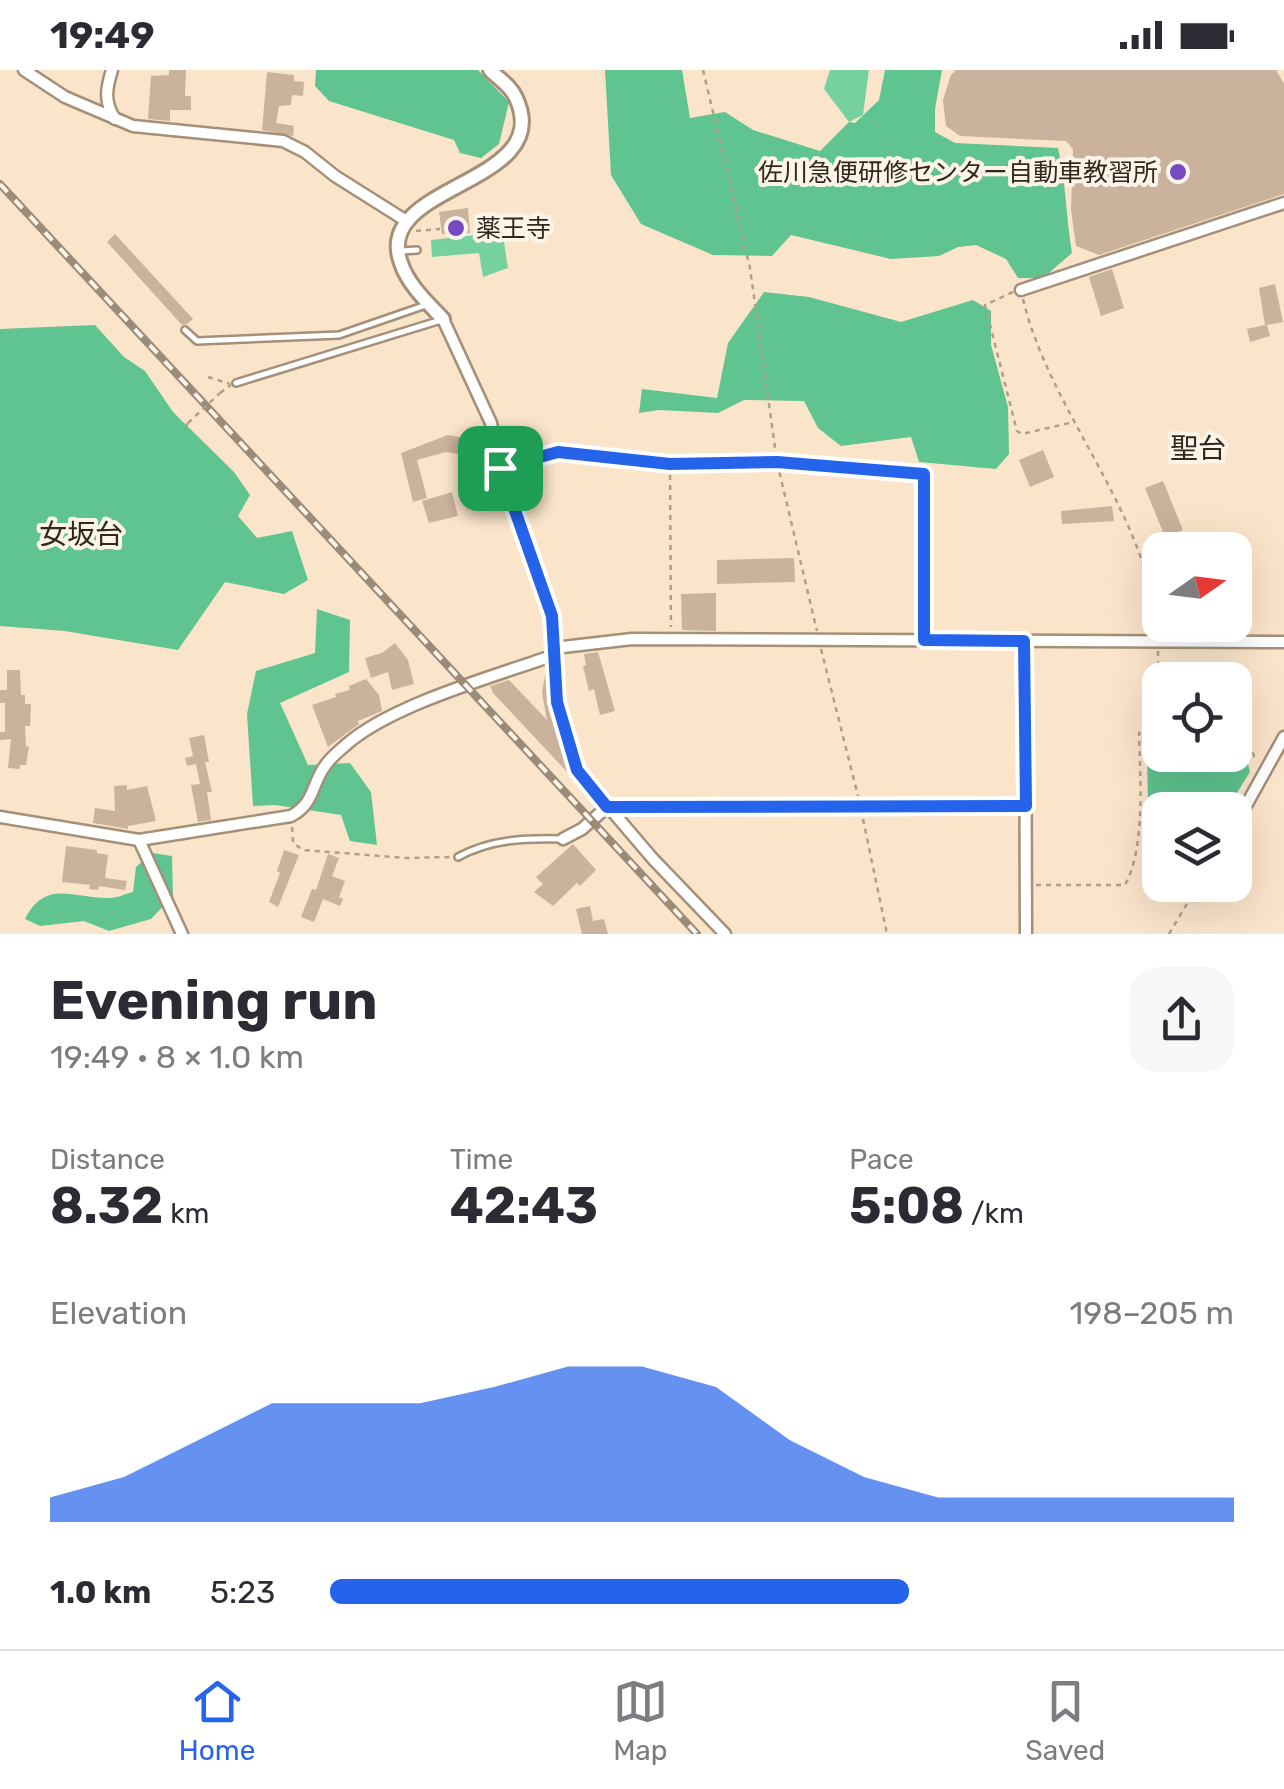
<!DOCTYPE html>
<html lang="en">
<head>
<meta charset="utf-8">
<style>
	:root { --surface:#fff; --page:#f7f7f7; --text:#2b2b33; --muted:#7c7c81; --line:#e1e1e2; --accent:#2563eb }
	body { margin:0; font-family:Rubik,"Noto Sans JP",sans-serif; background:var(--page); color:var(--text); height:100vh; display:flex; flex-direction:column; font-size:38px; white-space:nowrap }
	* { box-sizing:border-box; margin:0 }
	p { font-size:32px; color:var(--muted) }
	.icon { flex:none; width:55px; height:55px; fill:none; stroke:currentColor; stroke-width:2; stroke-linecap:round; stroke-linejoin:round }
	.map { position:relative; height:864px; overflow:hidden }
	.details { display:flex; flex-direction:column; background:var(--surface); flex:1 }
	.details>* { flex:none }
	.needle { width:65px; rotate:76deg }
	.buttons { position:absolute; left:1142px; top:462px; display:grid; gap:20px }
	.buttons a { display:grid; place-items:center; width:110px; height:110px; border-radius:20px; background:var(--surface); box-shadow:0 10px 40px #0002; font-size:50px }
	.pin { position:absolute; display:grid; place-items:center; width:85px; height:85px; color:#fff; margin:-42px; border-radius:20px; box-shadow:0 5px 15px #0006 }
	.round { display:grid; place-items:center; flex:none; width:105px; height:105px; border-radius:30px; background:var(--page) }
	.summary { display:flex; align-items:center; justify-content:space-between; height:170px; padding:0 50px }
	h1 { font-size:55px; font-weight:700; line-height:75px }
	.metrics { display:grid; grid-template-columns:repeat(3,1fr); gap:15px; height:170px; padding:10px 50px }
	.metrics div { display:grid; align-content:center }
	.metrics b { font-size:50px; font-weight:700 }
	.metrics small { font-size:28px; font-weight:400 }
	.metrics p { font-size:28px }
	.chart { height:280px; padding:20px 50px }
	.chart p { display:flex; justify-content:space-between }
	.chart svg { width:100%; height:180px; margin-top:10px; fill:var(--accent); opacity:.7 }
	ul { padding:0 50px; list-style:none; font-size:32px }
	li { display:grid; grid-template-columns:160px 120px 1fr; align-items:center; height:75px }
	li i { height:25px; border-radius:12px; background:var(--accent) }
	.status { display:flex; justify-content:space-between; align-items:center; height:70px; padding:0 50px; background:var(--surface); direction:ltr }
	.status svg { height:28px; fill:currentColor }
	.tabs { display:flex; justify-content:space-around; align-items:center; height:140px; border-top:2px solid var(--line); background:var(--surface); font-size:28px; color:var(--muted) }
	.tabs a { display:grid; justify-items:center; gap:5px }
	.tabs .selected { color:var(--accent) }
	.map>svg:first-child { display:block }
	.green { fill:#77d19f }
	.forest { fill:#5fc48f }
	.building { fill:#cab29c }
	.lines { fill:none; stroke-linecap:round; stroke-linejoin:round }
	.service-casing { stroke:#a49078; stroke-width:10 }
	.minor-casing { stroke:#a49078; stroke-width:15 }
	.tertiary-casing { stroke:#a49078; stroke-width:18 }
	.path { stroke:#b09f8b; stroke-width:2.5; stroke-dasharray:5 5; stroke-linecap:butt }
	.service { stroke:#fff; stroke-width:5 }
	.minor { stroke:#fff; stroke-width:10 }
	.tertiary { stroke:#fff; stroke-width:12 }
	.rail-casing { stroke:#9b8b79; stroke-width:8 }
	.rail { stroke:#fcf3e9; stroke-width:4; stroke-dasharray:11; stroke-linecap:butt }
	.path-bridge { stroke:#b09f8b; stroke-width:2.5; stroke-dasharray:5 5; stroke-linecap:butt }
	.route-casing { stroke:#fff; stroke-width:20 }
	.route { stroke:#2563eb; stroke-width:12 }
	.poi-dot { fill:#784ac2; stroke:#fcf3e9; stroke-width:4 }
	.labels { text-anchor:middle; stroke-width:8; stroke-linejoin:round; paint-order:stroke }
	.poi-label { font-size:25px; fill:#30281e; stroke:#fcf3e9; text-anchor:end }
	.neighbourhood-label { font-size:28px; fill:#30281e; stroke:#fcf3e9 }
</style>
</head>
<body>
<div class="status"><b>19:49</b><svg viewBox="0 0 49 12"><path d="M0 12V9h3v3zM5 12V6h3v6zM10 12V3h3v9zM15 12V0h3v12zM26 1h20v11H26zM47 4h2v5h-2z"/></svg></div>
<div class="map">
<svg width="1284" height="864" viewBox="0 0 1284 864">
	<rect width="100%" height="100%" fill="#fae4ca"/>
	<g class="green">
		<path d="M830 0H869L863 45 849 52 824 19Z"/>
		<path d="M501 153 508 198 483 207 479 183 432 187 431 170 476 165 475 157Z"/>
	</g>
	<g class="forest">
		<path d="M478 0 509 32 499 74 481 88 460 83 454 70 329 31 315 16 316 0Z"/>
		<path d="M605 0H682L690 48 725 42 753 60 820 81 849 52 855 53 879 30 885 0H942L935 39V62L955 73 1058 78C1066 112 1066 147 1072 183L1043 208H1018L1006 189 976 175 958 177 939 186 891 189 791 165 772 186 713 185 641 154 611 105Z"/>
		<path d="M764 222 809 227 901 252 973 230 991 241V275L1008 337 1009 384 996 399 919 392 911 367 841 376 818 358 804 331 744 330 718 343 659 340 639 343 642 319 717 328 728 273Z"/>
		<path d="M95 255 124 287 145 301 173 342 234 402 250 425 238 446 257 468 292 461 308 510 284 524 225 512 178 580 65 561 0 556V259Z"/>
		<path d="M317 539 350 550 349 602 280 633 308 695 350 693 371 722 377 775 350 771 341 745 275 735 253 736 247 644 256 601 315 583Z"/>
		<path d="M1235 680 1245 681 1250 702 1228 737 1164 740 1148 736 1147 687 1160 684 1235 685Z"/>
		<path d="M152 783 172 786 173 826 151 849 109 861 84 851 40 856 25 849C46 808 74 829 110 828 117 828 125 824 133 822L136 797Z"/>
	</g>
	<g class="building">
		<path d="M169 0H186L185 26H191V40H170V51L148 49 151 6 169 5Z"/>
		<path d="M956 0H1276L1284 14V124L1099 185 1076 176 1071 140 1073 79 1066 71 960 66 946 56 943 30 951 5Z"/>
		<path d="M267 2 294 5V11L304 12 303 26 292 25 291 35 279 36 276 53 294 56 293 66 262 60Z"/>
		<path d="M468 138 470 163 442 164 439 142Z"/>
		<path d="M115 164 193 249 187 254 182 255 107 172Z"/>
		<path d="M1112 199 1124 238 1101 246 1089 207Z"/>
		<path d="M1275 214 1283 252 1267 255 1270 266 1250 272 1247 259 1265 255 1259 218Z"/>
		<path d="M448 365 482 371 485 378 466 385 446 382 417 390 427 428 413 432 401 383Z"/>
		<path d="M1043 380 1054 407 1030 417 1019 390Z"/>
		<path d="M1163 411 1183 460 1165 467 1145 418Z"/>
		<path d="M452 422 458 446 429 453 422 431Z"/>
		<path d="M1112 436 1114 451 1062 454 1061 441Z"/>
		<path d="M794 488 795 512 717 514V490Z"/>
		<path d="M716 523V561L682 560 681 524Z"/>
		<path d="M395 573 408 590 414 614 392 620 388 602 371 608 365 588 382 583Z"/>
		<path d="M598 582 615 641 600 645 594 619 589 621 583 596 586 595 584 584Z"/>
		<path d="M546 599 548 634 570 705 493 623 490 616 509 610 547 650 542 623Z"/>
		<path d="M7 600H20L21 625H25V634H31L30 656H25L26 676 29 677 26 695H20V699L8 698 11 669 0 670V662H5V633H0V620H7Z"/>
		<path d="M366 609 379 625 382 641 358 651 359 654 328 677 312 635 336 627 335 624 350 620 349 616Z"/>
		<path d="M204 665 209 692H205L212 722H207L211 750 198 752 191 715 200 714 196 694 187 696 185 688 193 686 189 668Z"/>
		<path d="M127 715V720L147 716 156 751 128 756V759L93 753 95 738 115 741 114 716Z"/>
		<path d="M573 774 596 800 580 816 577 813 553 836 534 822 543 814 536 807Z"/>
		<path d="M66 776 97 780V783L108 785 105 808 127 811 125 820 99 816 98 820 89 819 90 815 62 812Z"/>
		<path d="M284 780 299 785 278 837 269 832 280 803 277 801Z"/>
		<path d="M328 784 339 788 332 806 345 811 339 827 343 829 340 836 323 829 314 852 301 847 312 819 316 820Z"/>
		<path d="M590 836 593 851 604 849 608 864H582L576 839Z"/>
	</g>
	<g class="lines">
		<g class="service-casing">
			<g id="service">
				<path d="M401 181 417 180"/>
				<path d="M185 260 197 271 339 265 426 235"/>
				<path d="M236 313 441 250"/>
				<path d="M458 787C491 769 525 768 563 769"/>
			</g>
		</g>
		<g class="minor-casing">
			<g id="minor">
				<path d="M24 0 65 27 133 56 283 71 305 82 335 106 408 152"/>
				<path d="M112 0C106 19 104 32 115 49"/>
				<path d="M1021 220 1284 133"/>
				<path d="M443 249 491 353 500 397 552 546 557 632 577 700 653 789 725 864"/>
				<path d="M1025 571 1026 864"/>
				<path d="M554 578 632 569 1284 572"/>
				<path d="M0 747 139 770 291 746C315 733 311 715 325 696 330 688 340 680 347 674 393 634 496 606 554 585"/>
				<path d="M1238 750 1284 667"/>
				<path d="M563 769 582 759 607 737 1026 736"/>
				<path d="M139 770 182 864"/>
			</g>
		</g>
		<g class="tertiary-casing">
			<path id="tertiary" d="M443 249C428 233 408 215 401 193 371 113 557 116 516 28 511 16 499 9 490 0"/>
		</g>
		<g class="path">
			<path d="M703 0 750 198 777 392 817 561"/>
			<path d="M416 161 440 159"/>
			<path d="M1013 222 985 235 1017 361 1022 364 1074 352"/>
			<path d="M1023 229C1050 343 1150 445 1157 563"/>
			<path d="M208 307 230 314"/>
			<path d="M220 323 231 315"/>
			<path d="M186 356 188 353"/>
			<path d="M511 394C571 375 610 391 670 393 754 397 841 385 923 403L925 560"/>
			<path d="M670 395 671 557"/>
			<path d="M821 579 858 726"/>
			<path d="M1158 581 1159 659"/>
			<path d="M1235 649H1239L1256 691"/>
			<path d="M863 749 887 864"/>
			<path d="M292 757 293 773 303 780 406 788 451 787"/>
			<path d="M1036 815H1125C1146 776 1140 707 1139 663L1159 659"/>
			<path d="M1169 864 1198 815"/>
		</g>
		<use href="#service" class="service"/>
		<use href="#minor" class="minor"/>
		<use href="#tertiary" class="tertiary"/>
		<g class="rail-casing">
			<path id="rail" d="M0 114 697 864"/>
		</g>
		<use href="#rail" class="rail"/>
		<path class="path-bridge" d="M188 353 220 323"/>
	</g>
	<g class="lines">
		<g class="route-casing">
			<path id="route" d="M558 382 670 394 777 392 924 404V570L1024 571 1026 736 607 737 577 700 557 632 552 546 500 398Z"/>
		</g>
		<use href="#route" class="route"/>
	</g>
	<g class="poi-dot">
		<circle cx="1178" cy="102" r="10"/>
		<circle cx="456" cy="158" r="10"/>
	</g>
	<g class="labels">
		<g class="poi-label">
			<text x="1158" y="111">佐川急便研修センター自動車教習所</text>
			<text x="476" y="167" text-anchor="start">薬王寺</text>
		</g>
		<g class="neighbourhood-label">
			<text x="1198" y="388">聖台</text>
			<text x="81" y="474">女坂台</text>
		</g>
	</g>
</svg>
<div class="buttons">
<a><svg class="needle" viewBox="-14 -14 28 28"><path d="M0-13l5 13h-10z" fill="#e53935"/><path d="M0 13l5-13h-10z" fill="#7c7c81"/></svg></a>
<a><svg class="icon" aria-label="locate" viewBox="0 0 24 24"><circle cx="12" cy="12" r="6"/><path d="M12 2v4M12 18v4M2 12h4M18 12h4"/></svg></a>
<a><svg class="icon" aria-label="layers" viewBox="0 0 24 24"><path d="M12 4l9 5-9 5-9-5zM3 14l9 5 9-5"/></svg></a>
</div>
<div class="pin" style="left:500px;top:398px;background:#1e9e55"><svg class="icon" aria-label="arrive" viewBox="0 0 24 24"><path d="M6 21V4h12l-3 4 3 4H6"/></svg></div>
</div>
<section class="details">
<div class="summary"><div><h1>Evening run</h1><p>19:49 · 8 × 1.0 km</p></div><a class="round"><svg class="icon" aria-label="share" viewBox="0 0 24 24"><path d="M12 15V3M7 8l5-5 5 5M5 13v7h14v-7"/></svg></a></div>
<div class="metrics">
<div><p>Distance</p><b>8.32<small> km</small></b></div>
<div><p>Time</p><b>42:43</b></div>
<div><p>Pace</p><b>5:08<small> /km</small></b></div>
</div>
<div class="chart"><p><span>Elevation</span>198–205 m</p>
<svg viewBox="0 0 160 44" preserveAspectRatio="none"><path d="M0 44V38L10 33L20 24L30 15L40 15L50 15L60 11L70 6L80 6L90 11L100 24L110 33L120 38L130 38L140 38L150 38L160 38V44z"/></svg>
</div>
<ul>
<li><b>1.0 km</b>5:23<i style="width:64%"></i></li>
</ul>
</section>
<nav class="tabs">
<a class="selected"><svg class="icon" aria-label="home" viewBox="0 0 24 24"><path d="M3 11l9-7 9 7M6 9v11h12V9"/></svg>Home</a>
<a><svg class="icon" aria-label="map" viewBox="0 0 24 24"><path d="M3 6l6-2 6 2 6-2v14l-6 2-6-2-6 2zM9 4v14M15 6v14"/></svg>Map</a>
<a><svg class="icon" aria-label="saved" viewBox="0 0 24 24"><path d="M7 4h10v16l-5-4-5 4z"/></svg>Saved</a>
</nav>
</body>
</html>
